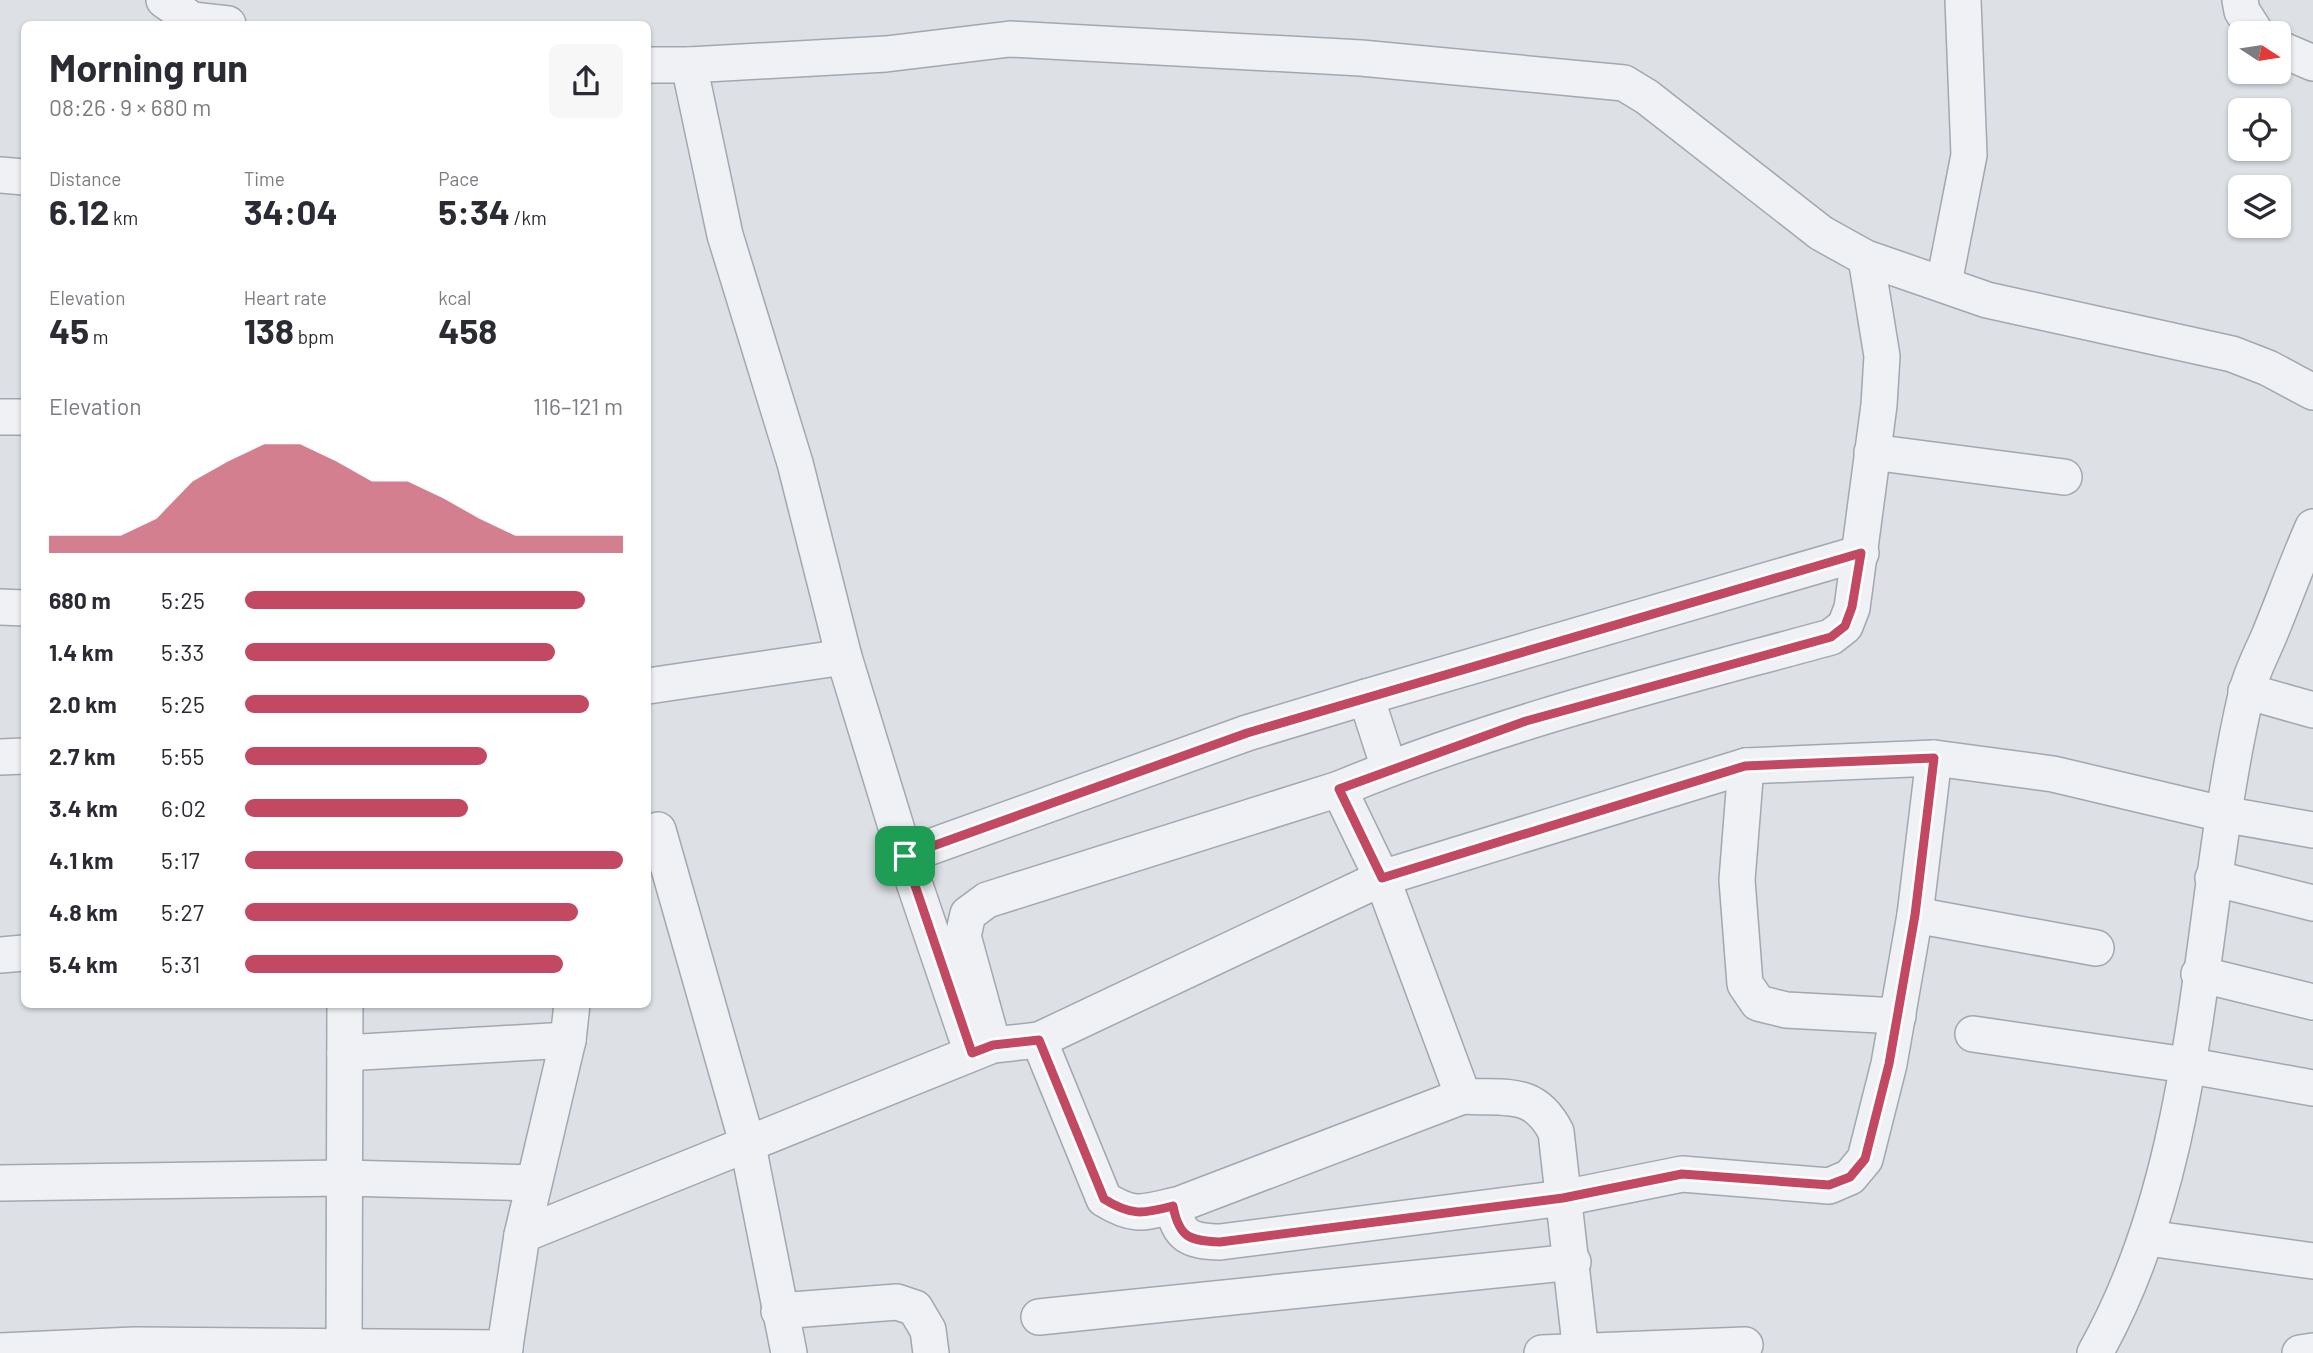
<!DOCTYPE html>
<html lang="en">
<head>
<meta charset="utf-8">
<style>
	:root { --surface:#fff; --page:#f7f7f7; --text:#2b2b33; --muted:#7c7c81; --accent:#c34962 }
	body { margin:0; font-family:Barlow,sans-serif; background:var(--page); color:var(--text); height:100vh; display:flex; flex-direction:column; font-size:26px; white-space:nowrap }
	* { box-sizing:border-box; margin:0 }
	p { font-size:23px; color:var(--muted) }
	.icon { flex:none; width:38px; height:38px; fill:none; stroke:currentColor; stroke-width:2; stroke-linecap:round; stroke-linejoin:round }
	.map { position:relative; flex:1; overflow:hidden }
	.side { position:absolute; left:21px; top:21px; width:630px; height:987px; display:flex; flex-direction:column; background:var(--surface); border-radius:10px; box-shadow:0 2px 5px #0004 }
	.side>* { flex:none }
	.needle { width:46px; rotate:102deg }
	.controls { position:absolute; left:2228px; top:21px; display:grid; gap:14px }
	.controls a { display:grid; place-items:center; width:63px; height:63px; border-radius:10px; background:var(--surface); box-shadow:0 2px 5px #0004; font-size:35px }
	.pin { position:absolute; display:grid; place-items:center; width:60px; height:60px; color:#fff; margin:-30px; border-radius:14px; box-shadow:0 4px 10px #0006 }
	.round { display:grid; place-items:center; flex:none; width:74px; height:74px; border-radius:10px; background:var(--page) }
	.summary { display:flex; align-items:center; justify-content:space-between; height:119px; padding:0 28px }
	h1 { font-size:38px; font-weight:700; line-height:52px }
	.stats { display:grid; grid-template-columns:repeat(3,1fr); gap:10px; height:119px; padding:7px 28px }
	.stats div { display:grid; align-content:center }
	.stats b { font-size:35px; font-weight:700 }
	.stats small { font-size:19px; font-weight:400 }
	.stats p { font-size:19px }
	.chart { height:196px; padding:14px 28px }
	.chart p { display:flex; justify-content:space-between }
	.chart svg { width:100%; height:126px; margin-top:7px; fill:var(--accent); opacity:.7 }
	ul { padding:0 28px; list-style:none; font-size:23px }
	li { display:grid; grid-template-columns:112px 84px 1fr; align-items:center; height:52px }
	li i { height:18px; border-radius:9px; background:var(--accent) }
	.map>svg:first-child { display:block }
	.lines { fill:none; stroke-linecap:round; stroke-linejoin:round }
	.minor-casing { stroke:#a3a8af; stroke-width:38 }
	.minor { stroke:#eff1f4; stroke-width:35 }
	.route-casing { stroke:#fff; stroke-width:14 }
	.route { stroke:#c34962; stroke-width:9 }
</style>
</head>
<body>
<div class="map">
<svg width="2313" height="1353" viewBox="0 0 2313 1353">
	<rect width="100%" height="100%" fill="#dde1e6"/>
	<g class="lines">
		<g class="minor-casing">
			<g id="minor">
				<path d="M164 0 192 20 228 24"/>
				<path d="M2240 0 2242 11 2256 33"/>
				<path d="M2278 48 2313 63"/>
				<path d="M648 65H689L725 235 795 463 844 657 905 856 972 1053"/>
				<path d="M689 65 886 54 1010 39 1361 58 1624 83 1647 97 1821 233 1866 258 1987 300 2232 354 2268 368 2313 392"/>
				<path d="M0 175 24 177"/>
				<path d="M1944 283 1969 155 1963 0"/>
				<path d="M0 417H24"/>
				<path d="M1872 452 2064 477"/>
				<path d="M0 607 24 608"/>
				<path d="M648 686 844 657"/>
				<path d="M2246 691 2313 710"/>
				<path d="M1366 697 1861 553"/>
				<path d="M0 757 24 756"/>
				<path d="M1934 758 1915 915 2096 948"/>
				<path d="M1746 766 1737 880 1745 984 1758 1003 1786 1010 1898 1016"/>
				<path d="M1339 789 1382 878 1463 1096C1507 1099 1534 1089 1556 1132L1581 1353"/>
				<path d="M658 830 748 1146 789 1353"/>
				<path d="M905 856 1247 733 1366 697 1389 768"/>
				<path d="M2213 878 2313 903"/>
				<path d="M0 955 24 953"/>
				<path d="M2199 974 2313 1002"/>
				<path d="M1973 1034 2186 1065 2313 1088"/>
				<path d="M1039 1040 1104 1199C1136 1219 1145 1212 1180 1204L1463 1096"/>
				<path d="M993 1045 963 936 968 914 987 900 1339 789C1498 723 1666 682 1831 637L1845 626 1852 608 1879 405 1882 356 1866 258"/>
				<path d="M345 1053 568 1040"/>
				<path d="M0 1183 344 1178 534 1183"/>
				<path d="M1173 1206C1179 1237 1189 1241 1220 1242L1563 1198 1682 1174 1829 1186 1850 1177 1865 1159 1889 1064 1915 915"/>
				<path d="M522 1235 993 1045 1039 1040 1382 878 1746 766 1934 758 2053 774 2222 814 2313 830"/>
				<path d="M2148 1238 2313 1261"/>
				<path d="M779 1311 897 1302 915 1308 928 1330 931 1353"/>
				<path d="M1039 1317 1573 1262"/>
				<path d="M0 1351 134 1345 505 1348"/>
				<path d="M344 1353 345 1004"/>
				<path d="M504 1353 522 1235 568 1040 572 1004"/>
				<path d="M1542 1353 1745 1345"/>
				<path d="M2095 1353C2206 1156 2196 911 2246 695 2250 675 2261 655 2269 636 2284 600 2297 563 2313 527"/>
				<path d="M2300 1353 2313 1351"/>
			</g>
		</g>
		<use href="#minor" class="minor"/>
	</g>
	<g class="lines">
		<g class="route-casing">
			<path id="route" d="M1861 553 1852 607 1845 626 1831 637 1526 721 1339 789 1382 878 1745 766 1934 758 1915 915 1889 1064 1865 1159 1850 1177 1829 1185 1682 1174 1563 1198 1220 1242C1189 1241 1179 1237 1173 1206 1143 1214 1131 1216 1104 1199L1039 1040 993 1045 972 1053 905 856 1247 733Z"/>
		</g>
		<use href="#route" class="route"/>
	</g>
</svg>
<div class="controls">
<a><svg class="needle" viewBox="-14 -14 28 28"><path d="M0-13l5 13h-10z" fill="#e53935"/><path d="M0 13l5-13h-10z" fill="#7c7c81"/></svg></a>
<a><svg class="icon" aria-label="locate" viewBox="0 0 24 24"><circle cx="12" cy="12" r="6"/><path d="M12 2v4M12 18v4M2 12h4M18 12h4"/></svg></a>
<a><svg class="icon" aria-label="layers" viewBox="0 0 24 24"><path d="M12 4l9 5-9 5-9-5zM3 14l9 5 9-5"/></svg></a>
</div>
<div class="pin" style="left:905px;top:856px;background:#1e9e55"><svg class="icon" aria-label="arrive" viewBox="0 0 24 24"><path d="M6 21V4h12l-3 4 3 4H6"/></svg></div>
<section class="side">
<div class="summary"><div><h1>Morning run</h1><p>08:26 · 9 × 680 m</p></div><a class="round"><svg class="icon" aria-label="share" viewBox="0 0 24 24"><path d="M12 15V3M7 8l5-5 5 5M5 13v7h14v-7"/></svg></a></div>
<div class="stats">
<div><p>Distance</p><b>6.12<small> km</small></b></div>
<div><p>Time</p><b>34:04</b></div>
<div><p>Pace</p><b>5:34<small> /km</small></b></div>
</div>
<div class="stats">
<div><p>Elevation</p><b>45<small> m</small></b></div>
<div><p>Heart rate</p><b>138<small> bpm</small></b></div>
<div><p>kcal</p><b>458</b></div>
</div>
<div class="chart"><p><span>Elevation</span>116–121 m</p>
<svg viewBox="0 0 160 44" preserveAspectRatio="none"><path d="M0 44V38L10 38L20 38L30 32L40 19L50 12L60 6L70 6L80 12L90 19L100 19L110 25L120 32L130 38L140 38L150 38L160 38V44z"/></svg>
</div>
<ul>
<li><b>680 m</b>5:25<i style="width:90%"></i></li>
<li><b>1.4 km</b>5:33<i style="width:82%"></i></li>
<li><b>2.0 km</b>5:25<i style="width:91%"></i></li>
<li><b>2.7 km</b>5:55<i style="width:64%"></i></li>
<li><b>3.4 km</b>6:02<i style="width:59%"></i></li>
<li><b>4.1 km</b>5:17<i style="width:100%"></i></li>
<li><b>4.8 km</b>5:27<i style="width:88%"></i></li>
<li><b>5.4 km</b>5:31<i style="width:84%"></i></li>
</ul>
</section>
</div>
</body>
</html>
